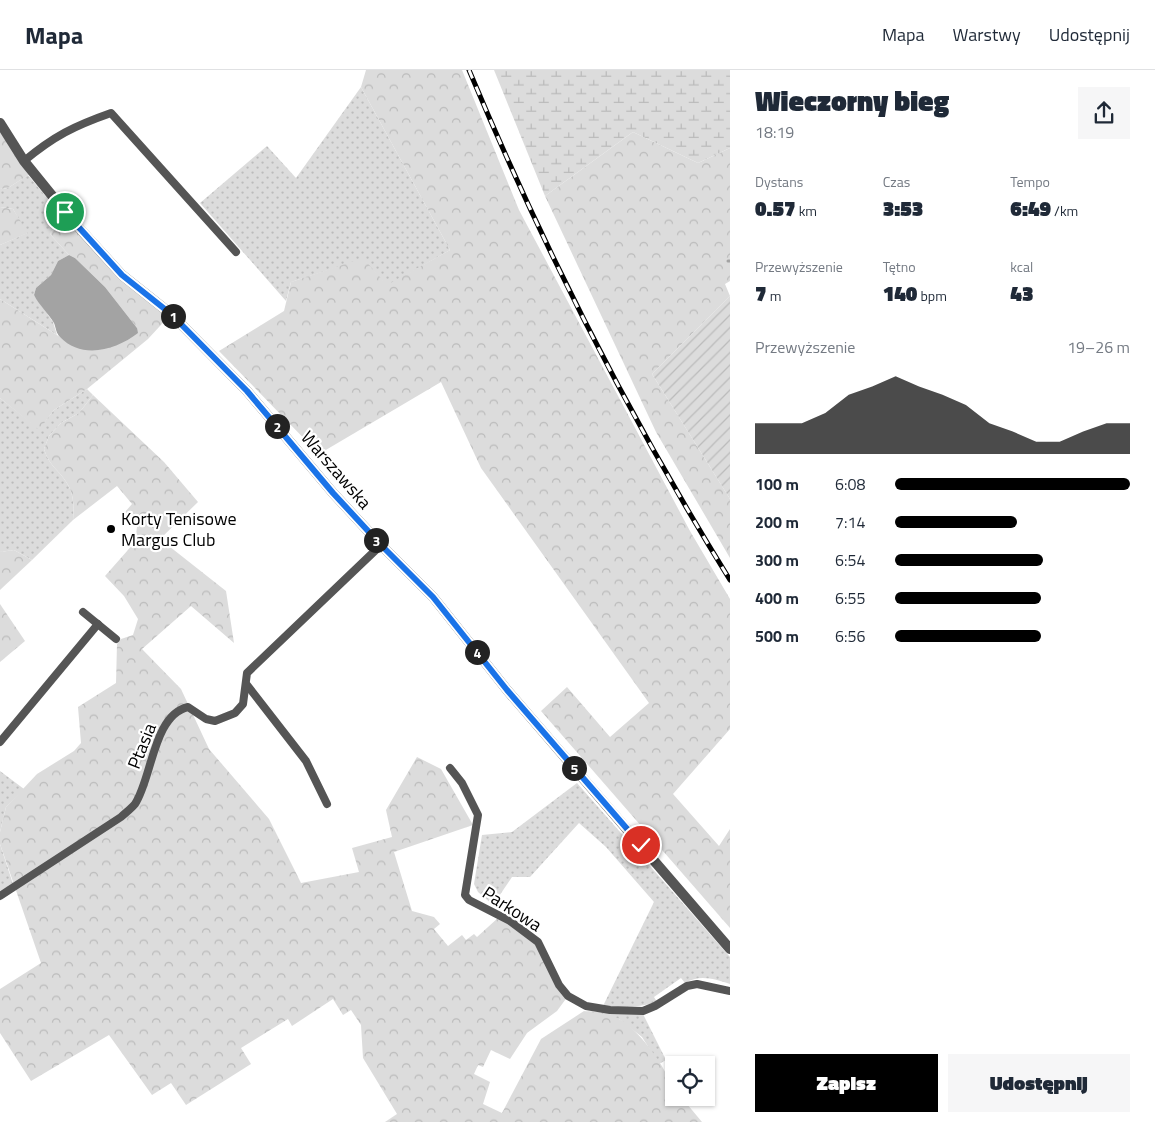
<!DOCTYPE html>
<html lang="pl">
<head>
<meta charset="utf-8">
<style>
	:root { --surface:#fff; --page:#f6f6f7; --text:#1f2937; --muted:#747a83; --line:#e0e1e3; --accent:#000 }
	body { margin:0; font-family:"Titillium Web",sans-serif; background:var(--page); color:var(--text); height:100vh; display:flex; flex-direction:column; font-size:19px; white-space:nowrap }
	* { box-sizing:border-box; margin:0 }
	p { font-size:16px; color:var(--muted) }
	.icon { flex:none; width:28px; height:28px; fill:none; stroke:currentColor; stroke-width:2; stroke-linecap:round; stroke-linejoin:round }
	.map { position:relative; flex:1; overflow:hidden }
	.panel { display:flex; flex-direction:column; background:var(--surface); width:425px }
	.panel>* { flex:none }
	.controls { position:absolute; left:665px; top:986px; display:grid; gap:10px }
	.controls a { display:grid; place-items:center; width:50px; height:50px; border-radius:0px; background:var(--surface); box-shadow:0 1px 4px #0004; font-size:25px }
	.pin { position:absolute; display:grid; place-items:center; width:42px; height:42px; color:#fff; margin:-21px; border:2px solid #fff; border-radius:50%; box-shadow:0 1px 5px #0007 }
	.km { position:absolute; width:25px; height:25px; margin:-12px; border-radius:50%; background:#222; color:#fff; font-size:14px; line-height:25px; text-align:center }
	.round { display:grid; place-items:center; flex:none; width:52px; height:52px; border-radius:0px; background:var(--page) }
	.head { display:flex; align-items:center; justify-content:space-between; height:85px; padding:0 25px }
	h1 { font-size:28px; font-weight:800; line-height:38px }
	.stats { display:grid; grid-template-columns:repeat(3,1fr); gap:8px; height:85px; padding:5px 25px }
	.stats div { display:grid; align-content:center }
	.stats b { font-size:21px; font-weight:800 }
	.stats small { font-size:14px; font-weight:400 }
	.stats p { font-size:14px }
	.chart { height:140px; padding:10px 25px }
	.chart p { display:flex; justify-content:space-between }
	.chart svg { width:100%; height:90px; margin-top:5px; fill:var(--accent); opacity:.7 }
	.button { display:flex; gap:10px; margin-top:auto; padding:10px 25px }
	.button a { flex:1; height:58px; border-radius:0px; background:var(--accent); color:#fff; font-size:20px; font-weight:800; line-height:58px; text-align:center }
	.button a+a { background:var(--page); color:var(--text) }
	ul { padding:0 25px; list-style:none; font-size:16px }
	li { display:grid; grid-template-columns:80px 60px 1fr; align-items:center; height:38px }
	li i { height:12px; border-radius:6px; background:var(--accent) }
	header { display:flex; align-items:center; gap:30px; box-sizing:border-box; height:70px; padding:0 25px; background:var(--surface); border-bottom:1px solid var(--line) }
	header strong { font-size:24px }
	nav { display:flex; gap:28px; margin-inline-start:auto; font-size:18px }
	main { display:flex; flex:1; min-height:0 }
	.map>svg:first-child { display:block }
	.grass { fill:url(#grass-dots) }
	.forest { fill:url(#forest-crowns) }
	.wetland { fill:url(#wetland-marsh) }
	.garden { fill:url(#garden-furrows) }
	.water { fill:#a3a3a3 }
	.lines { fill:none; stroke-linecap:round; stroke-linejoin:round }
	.stream { stroke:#a3a3a3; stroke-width:3 }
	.minor { stroke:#555; stroke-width:8 }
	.tertiary { stroke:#555; stroke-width:10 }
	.rail-casing { stroke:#000; stroke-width:5 }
	.rail { stroke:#fff; stroke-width:3; stroke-dasharray:9; stroke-linecap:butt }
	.route-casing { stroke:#fff; stroke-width:10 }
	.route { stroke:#1a73e8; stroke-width:6 }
	.poi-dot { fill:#000; stroke:#fff; stroke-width:2 }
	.labels { text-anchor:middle; stroke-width:4.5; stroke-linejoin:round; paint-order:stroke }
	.street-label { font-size:18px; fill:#000; stroke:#fff }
	.poi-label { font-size:18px; fill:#000; stroke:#fff; text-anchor:start }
</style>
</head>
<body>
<header>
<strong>Mapa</strong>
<nav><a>Mapa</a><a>Warstwy</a><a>Udostępnij</a></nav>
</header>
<main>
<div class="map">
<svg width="730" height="1052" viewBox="0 0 730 1052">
	<defs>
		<pattern id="grass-dots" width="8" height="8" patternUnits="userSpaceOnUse" patternTransform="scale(1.25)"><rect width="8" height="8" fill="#dcdcdc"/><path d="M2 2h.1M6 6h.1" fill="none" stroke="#bbb" stroke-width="1.8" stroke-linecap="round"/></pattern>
		<pattern id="forest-crowns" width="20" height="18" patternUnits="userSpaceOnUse" patternTransform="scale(1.25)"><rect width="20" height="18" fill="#dcdcdc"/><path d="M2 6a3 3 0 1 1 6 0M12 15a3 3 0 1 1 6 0" fill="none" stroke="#bbb"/></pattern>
		<pattern id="wetland-marsh" width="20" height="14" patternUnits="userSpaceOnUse" patternTransform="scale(1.25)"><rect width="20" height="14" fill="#dcdcdc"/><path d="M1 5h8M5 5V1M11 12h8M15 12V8" fill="none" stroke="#bbb"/></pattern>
		<pattern id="garden-furrows" width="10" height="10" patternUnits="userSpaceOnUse" patternTransform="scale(1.25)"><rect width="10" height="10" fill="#dcdcdc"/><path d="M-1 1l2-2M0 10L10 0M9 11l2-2" fill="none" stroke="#bbb"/></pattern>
	</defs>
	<rect width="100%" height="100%" fill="#fff"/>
	<g class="grass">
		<path d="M361 17 450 180 387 216 363 189 291 212 286 231 200 133 267 76 296 108Z"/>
		<path d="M28 105 62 146 50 164 69 185 58 191 51 205 36 218 34 225 53 252 57 265 0 229V175L27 163 13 139 0 137V119L8 118Z"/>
		<path d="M87 319 93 325 79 343 61 353 49 366 44 379C50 398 60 400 68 415 74 425 74 439 73 450L32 490 14 480 0 482V328L39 359 54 340Z"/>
		<path d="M0 701 24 719 6 737 0 762Z"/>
		<path d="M577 713 730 887V914C714 909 700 904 685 913L681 908 654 927 657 932C639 938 622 937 603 936L654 832 606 777 579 753 530 807H512L493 835 478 822 474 814 482 765 512 762Z"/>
		<path d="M0 774 13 814 0 821Z"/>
		<path d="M584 941 643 944 666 990 659 994 642 967 619 949Z"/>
	</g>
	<g class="forest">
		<path d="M366 0H462L519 140 690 461 730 529V659L673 724 719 776 730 759V858L541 641 567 617 610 667 649 633 481 398 441 312 319 384 219 281 284 241 291 212 363 188 387 215 450 180 361 17Z"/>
		<path d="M0 59 33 102 8 118 0 119Z"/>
		<path d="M633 62 698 93 730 78V211L725 214 730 226 652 304 730 429V488L656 362 545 126Z"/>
		<path d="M0 137 13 139 28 163 0 175Z"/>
		<path d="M65 142 122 205 171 244 148 269 87 319 54 340 39 360 0 328V229L68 272 137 258 105 217 75 188 69 185 50 164Z"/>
		<path d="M93 325 164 392 198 432 160 469 226 521 234 573 191 536 142 579 181 619 209 679 269 749 301 813 359 802 352 778 392 767 386 740 417 687 441 699 473 755 394 782 412 841 434 847 440 854 434 859 448 876 462 865 466 870 474 864 477 867 499 847 538 872 568 926 557 941 527 963 510 989 491 980 483 997 478 995 474 1004 490 1012 483 1034 502 1043 541 969 584 941C595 943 610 944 619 949 639 959 674 1006 674 1028H682L702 1052H385L397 1044 363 988 361 955 351 940 343 945 333 929 292 956 288 949 241 978 251 994 186 1035 171 1013 152 1025 109 965 31 1011 0 963V919L41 893 0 774V762L6 737 37 704 74 681 81 673 78 637 116 613 117 574 121 569 133 565 138 549 124 526 105 506 135 472 137 457 125 442 132 434 117 416 73 450C74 439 74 425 68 415 60 400 50 398 44 379L49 366 61 353 79 343Z"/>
		<path d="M14 480 32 490 0 520V482Z"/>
		<path d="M0 534 25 571 0 592Z"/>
	</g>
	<path class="wetland" d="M494 0H730V78L698 93 633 62 545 126Z"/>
	<path class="garden" d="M730 226V429L652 304Z"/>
	<path class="water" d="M69 185 75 188 105 217 137 258 138 263C116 280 82 290 60 267 56 263 56 258 54 253 48 243 39 235 34 225L36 218 51 205 58 191Z"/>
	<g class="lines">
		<path class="stream" d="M728 191H730"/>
		<g class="minor">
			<path d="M24 91C54 66 74 56 111 43L236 182"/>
			<path d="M83 542 116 569"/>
			<path d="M247 615 306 691 327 734"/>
			<path d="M0 672 98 554"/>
			<path d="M450 698 462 713 478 745 465 825 469 830 510 851 538 872 559 915 568 926 586 936 610 940 643 941 655 936 687 916 697 914 730 921"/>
			<path d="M0 826 121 747C125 743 131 739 135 734 152 709 153 645 188 637L206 649 215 651 235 643 243 634 247 603 381 475"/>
		</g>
		<path class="tertiary" d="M0 53 24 91 71 149 122 205 171 244 247 321 333 423 381 475 433 527 507 620 730 879"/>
		<g class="rail-casing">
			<path id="rail" d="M469 0C543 177 629 347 730 510"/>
		</g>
		<use href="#rail" class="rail"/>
	</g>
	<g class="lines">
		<g class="route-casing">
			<path id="route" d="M65 142 122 205 171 244 247 321 333 423 381 475 433 527 507 620 641 775"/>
		</g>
		<use href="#route" class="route"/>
	</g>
	<circle class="poi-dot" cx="111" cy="459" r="5"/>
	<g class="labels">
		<g class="street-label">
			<text transform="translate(336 400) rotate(49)" y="6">Warszawska</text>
			<text transform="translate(142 676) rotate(-68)" y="6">Ptasia</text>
			<text transform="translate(512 839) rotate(33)" y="6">Parkowa</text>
		</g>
		<g class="poi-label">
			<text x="121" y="455">Korty Tenisowe<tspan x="121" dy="21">Margus Club</tspan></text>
		</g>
	</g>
</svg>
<div class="controls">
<a><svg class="icon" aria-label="locate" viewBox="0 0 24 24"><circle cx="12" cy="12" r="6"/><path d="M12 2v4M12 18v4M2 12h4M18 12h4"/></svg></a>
</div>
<div class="pin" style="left:65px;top:142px;background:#1e9e55"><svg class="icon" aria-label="arrive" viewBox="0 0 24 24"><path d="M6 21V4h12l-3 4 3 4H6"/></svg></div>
<div class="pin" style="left:641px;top:775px;background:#d93025"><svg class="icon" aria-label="check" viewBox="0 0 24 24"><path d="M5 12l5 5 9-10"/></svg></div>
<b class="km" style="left:173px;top:246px">1</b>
<b class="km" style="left:277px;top:356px">2</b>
<b class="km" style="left:376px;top:470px">3</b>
<b class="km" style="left:477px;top:582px">4</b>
<b class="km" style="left:574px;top:698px">5</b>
</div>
<section class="panel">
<div class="head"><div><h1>Wieczorny bieg</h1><p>18:19</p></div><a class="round"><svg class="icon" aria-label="share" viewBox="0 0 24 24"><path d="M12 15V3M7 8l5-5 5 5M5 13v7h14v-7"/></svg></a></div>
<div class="stats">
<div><p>Dystans</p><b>0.57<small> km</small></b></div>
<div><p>Czas</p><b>3:53</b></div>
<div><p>Tempo</p><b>6:49<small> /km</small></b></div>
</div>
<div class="stats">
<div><p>Przewyższenie</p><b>7<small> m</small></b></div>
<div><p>Tętno</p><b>140<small> bpm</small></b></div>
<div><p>kcal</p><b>43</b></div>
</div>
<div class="chart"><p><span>Przewyższenie</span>19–26 m</p>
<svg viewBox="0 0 160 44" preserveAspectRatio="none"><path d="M0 44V29L10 29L20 29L30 24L40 15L50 11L60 6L70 11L80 15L90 20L100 29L110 33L120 38L130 38L140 33L150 29L160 29V44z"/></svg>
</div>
<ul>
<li><b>100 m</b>6:08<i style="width:100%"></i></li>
<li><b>200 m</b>7:14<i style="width:52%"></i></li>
<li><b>300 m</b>6:54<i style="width:63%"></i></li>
<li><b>400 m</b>6:55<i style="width:62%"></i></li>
<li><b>500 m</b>6:56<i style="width:62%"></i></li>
</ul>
<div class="button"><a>Zapisz</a><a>Udostępnij</a></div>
</section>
</main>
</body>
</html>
